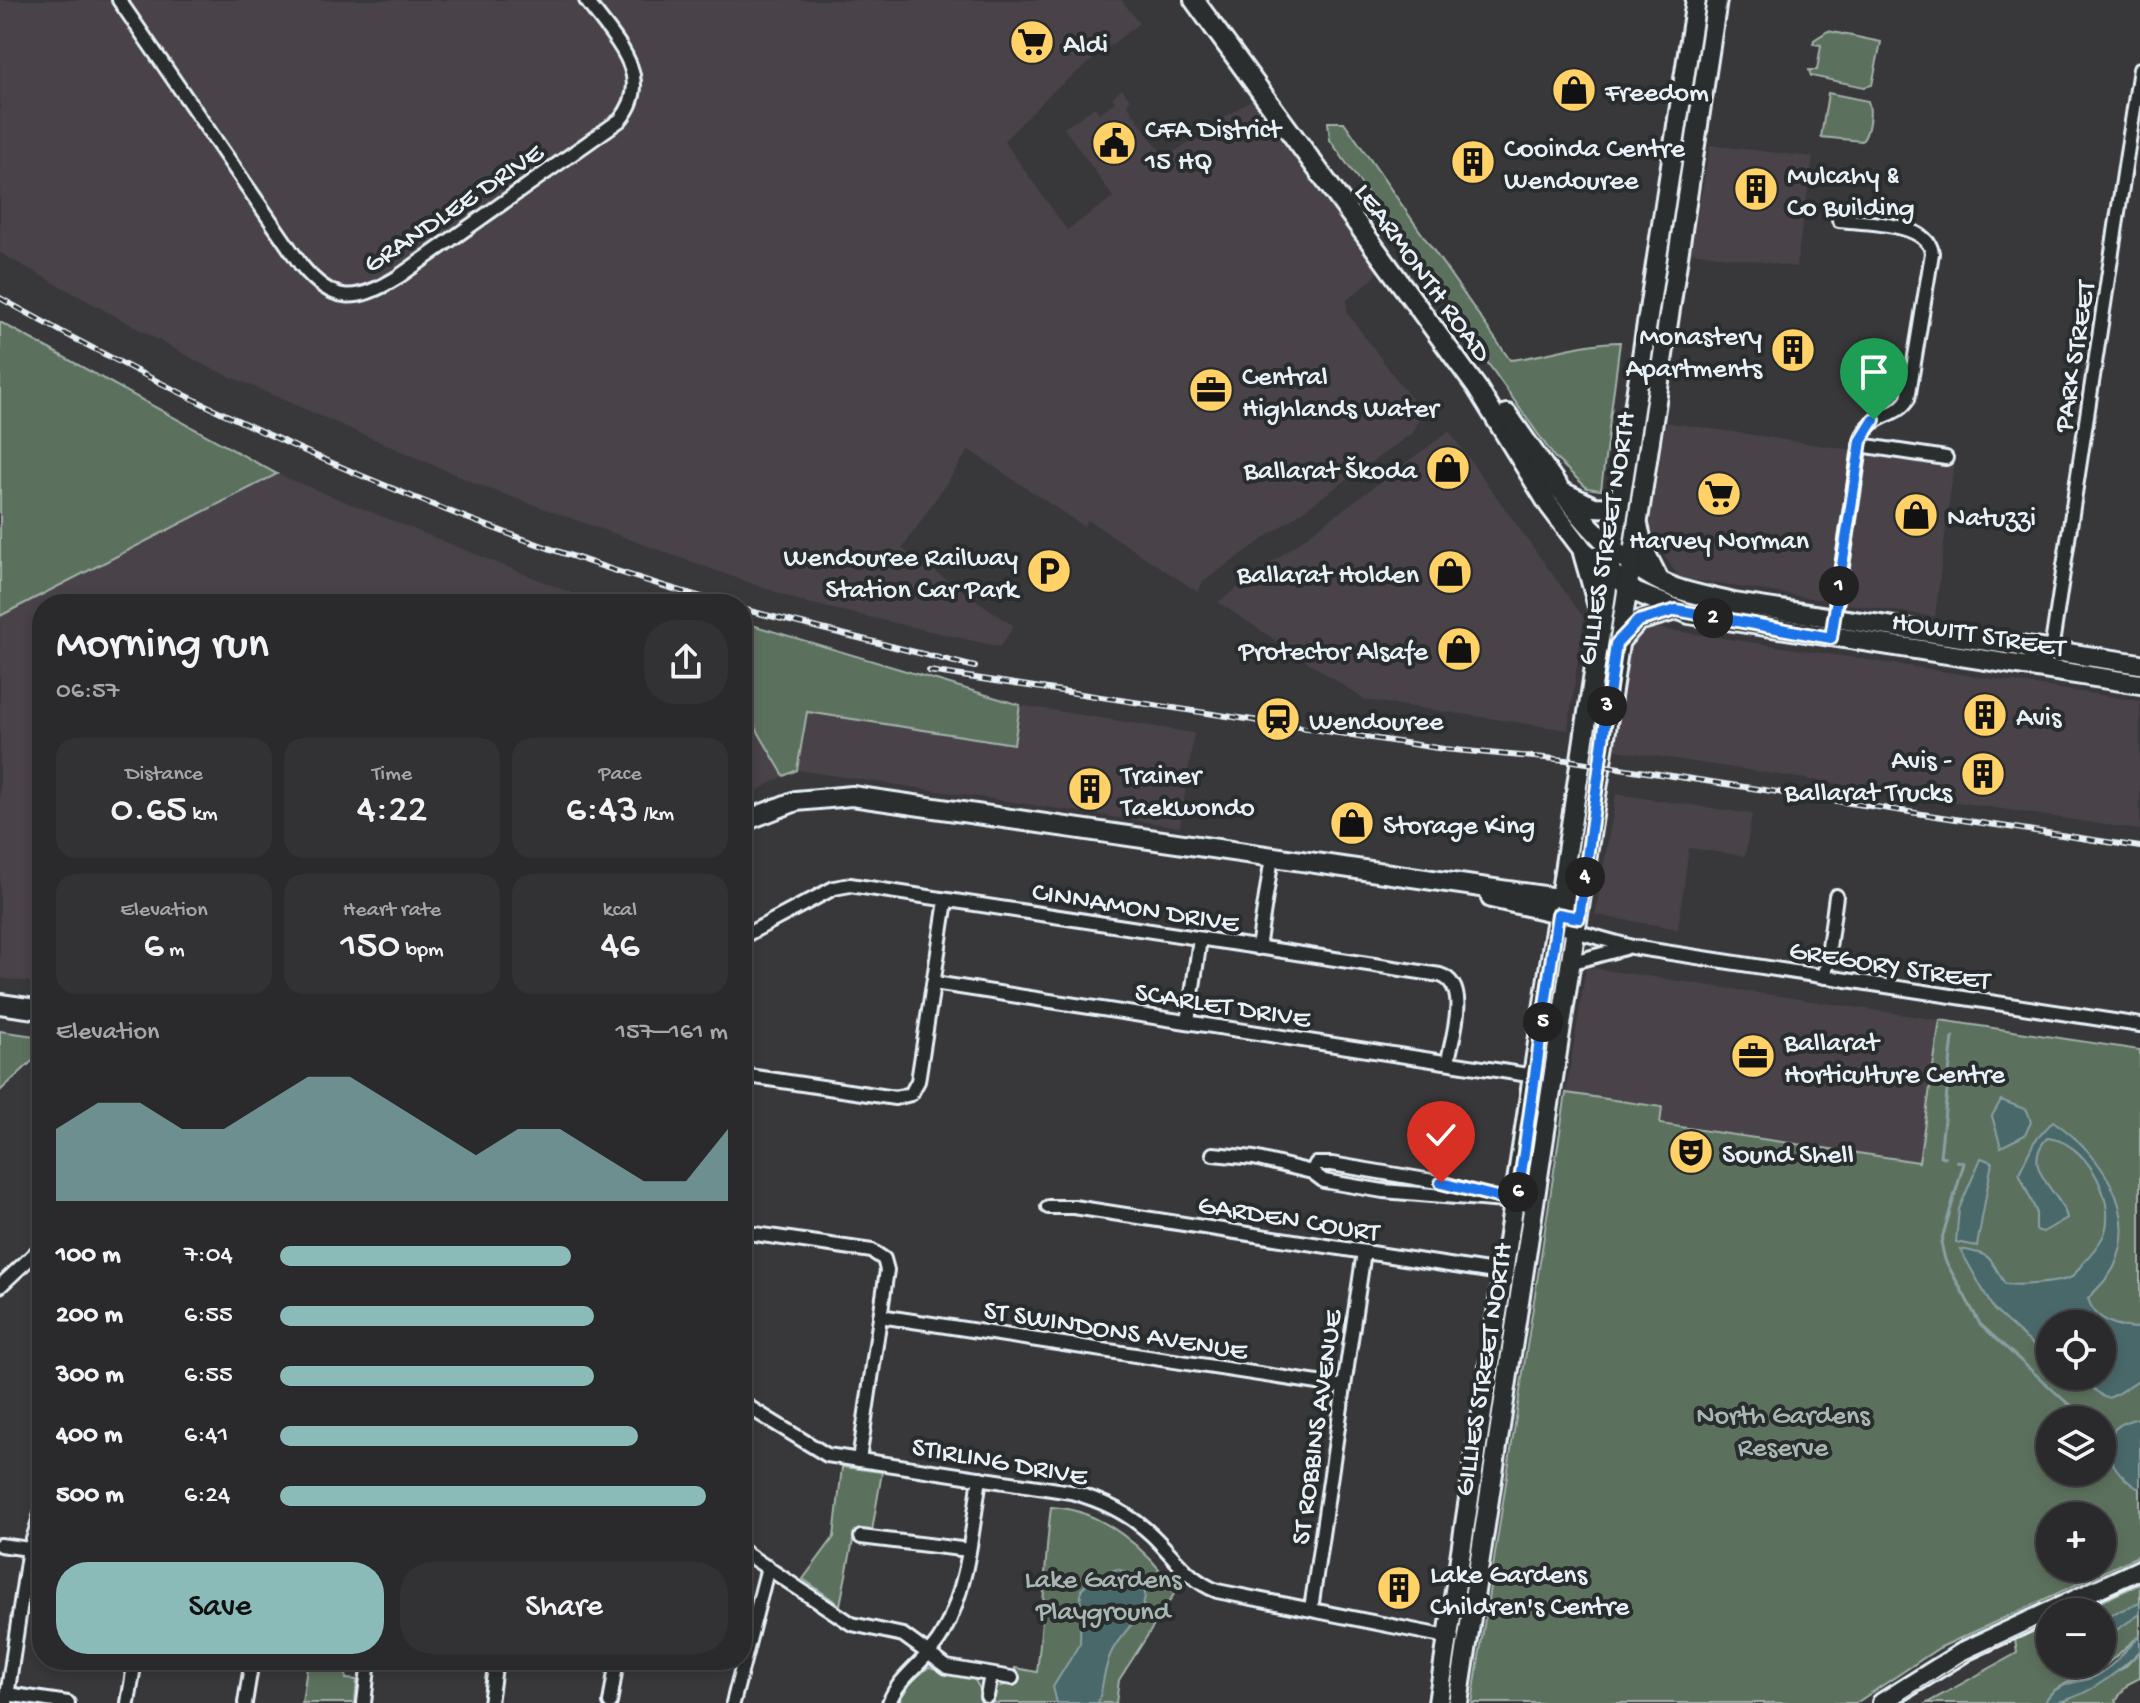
<!DOCTYPE html>
<html lang="en">
<head>
<meta charset="utf-8">
<style>
	:root { --surface:#2a292c; --page:#323134; --text:#f1f3f6; --muted:#a5a6a9; --line:#464548; --accent:#8bbbb9 }
	body { margin:0; font-family:"Gochi Hand",sans-serif; background:var(--page); color:var(--text); height:100vh; display:flex; flex-direction:column; font-size:30px; white-space:nowrap }
	* { box-sizing:border-box; margin:0 }
	p { font-size:26px; color:var(--muted) }
	.icon { flex:none; width:44px; height:44px; fill:none; stroke:currentColor; stroke-width:2; stroke-linecap:round; stroke-linejoin:round }
	.map { position:relative; flex:1; overflow:hidden }
	.details { position:absolute; left:32px; top:594px; width:720px; height:1076px; display:flex; flex-direction:column; background:var(--surface); border-radius:32px; box-shadow:0 4px 12px #0003,0 0 0 2px var(--line) }
	.details>* { flex:none }
	.fabs { position:absolute; left:2036px; top:1310px; display:grid; gap:16px }
	.fabs a { display:grid; place-items:center; width:80px; height:80px; border-radius:50%; background:var(--surface); box-shadow:0 4px 12px #0003,0 0 0 2px var(--line); font-size:40px }
	.pin { position:absolute; display:grid; place-items:center; width:68px; height:68px; color:#fff; margin:-82px -34px; border-radius:50% 50% 50% 0; rotate:-45deg; box-shadow:0 0 8px #0007 }
	.pin .icon { rotate:45deg }
	.km { position:absolute; width:40px; height:40px; margin:-20px; border-radius:50%; background:#222; color:#fff; font-size:22px; line-height:40px; text-align:center }
	.round { display:grid; place-items:center; flex:none; width:84px; height:84px; border-radius:32px; background:var(--page) }
	.overview { display:flex; align-items:center; justify-content:space-between; height:136px; padding:0 24px }
	h1 { font-size:44px; font-weight:600; line-height:60px }
	.stats { display:grid; grid-template-columns:repeat(3,1fr); gap:12px; height:136px; padding:8px 24px }
	.stats div { display:grid; align-content:center; border-radius:20px; background:var(--page); text-align:center }
	.stats b { font-size:40px; font-weight:600 }
	.stats small { font-size:22px; font-weight:400 }
	.stats p { font-size:22px }
	.chart { height:224px; padding:16px 24px }
	.chart p { display:flex; justify-content:space-between }
	.chart svg { width:100%; height:144px; margin-top:8px; fill:var(--accent); opacity:.7 }
	.action { display:flex; gap:16px; margin-top:auto; padding:16px 24px }
	.action a { flex:1; height:92px; border-radius:32px; background:var(--accent); color:#111; font-size:32px; font-weight:600; line-height:92px; text-align:center }
	.action a+a { background:var(--page); color:var(--text) }
	ul { padding:0 24px; list-style:none; font-size:26px }
	li { display:grid; grid-template-columns:128px 96px 1fr; align-items:center; height:60px }
	li i { height:20px; border-radius:10px; background:var(--accent) }
	.map>svg:first-child { display:block }
	.built { fill:#484348 }
	.green { fill:#5b715d; stroke:#a2b1aa; stroke-width:2; fill-rule:evenodd }
	.water { fill:#49686b; stroke:#899fa3; stroke-width:2 }
	.lines { fill:none; stroke-linecap:round; stroke-linejoin:round }
	.stream { stroke:#899fa3; stroke-width:3 }
	.street-casing { stroke:#e8f1f8; stroke-width:18 }
	.secondary-casing { stroke:#e8f1f8; stroke-width:24 }
	.street { stroke:#2a2d2e; stroke-width:12 }
	.secondary { stroke:#2a2d2e; stroke-width:18 }
	.tram { stroke:#e8f1f8; stroke-width:2 }
	.rail-casing { stroke:#e8f1f8; stroke-width:6 }
	.rail { stroke:#2a2d2e; stroke-width:3; stroke-dasharray:9; stroke-linecap:butt }
	.route-casing { stroke:#fff; stroke-width:16 }
	.route { stroke:#1a73e8; stroke-width:10 }
	.labels { text-anchor:middle; stroke-width:8; stroke-linejoin:round; paint-order:stroke }
	.poi-label { font-size:28px; fill:#e8f1f8; stroke:#2a2d2e; text-anchor:start }
	.street-label { font-size:28px; fill:#e8f1f8; stroke:#2a2d2e }
	.park-label { font-size:28px; fill:#a9b7b2; stroke:#2a2d2e }
</style>
</head>
<body>
<div class="map">
<svg width="2140" height="1703" viewBox="0 0 2140 1703">
	<rect width="100%" height="100%" fill="#38373a"/>
	<filter id="ink" filterUnits="userSpaceOnUse"><feTurbulence type="fractalNoise" baseFrequency=".0125" numOctaves="2"/><feDisplacementMap in="SourceGraphic" scale="16" xChannelSelector="R" yChannelSelector="G"/><feConvolveMatrix kernelMatrix="1 2 1 2 8 2 1 2 1" color-interpolation-filters="sRGB"/></filter>
	<g filter="url(#ink)">
		<g class="built">
			<path d="M0 0H1122L1139 23 1051 93 1004 141 1067 230 1113 197 1064 128 1095 107 1099 113 1115 102 1112 97 1122 89 1131 100 1127 104 1165 158 1261 93 1382 260 1375 277 1347 300V313L1413 401 1420 418 1411 434 1203 582 1198 592 1088 520 1083 526 969 450 902 549 1014 626 1000 647 803 602 479 485 206 366 0 253Z"/>
			<path d="M1710 145 1813 157 1796 267 1691 252Z"/>
			<path d="M1666 422 1954 465 1935 617 1679 578 1648 531Z"/>
			<path d="M1449 431 1584 618 1568 730 1365 700 1218 602Z"/>
			<path d="M277 474 599 604H42V984L0 978V616Z"/>
			<path d="M1649 627 2140 701V830L1615 750 1632 638Z"/>
			<path d="M742 704 784 776 742 799Z"/>
			<path d="M1020 705 1194 733 1180 827 797 770 806 712 1014 744Z"/>
			<path d="M1616 794 1752 814 1745 856 1689 848 1678 929 1595 915Z"/>
			<path d="M1586 967 1940 1020 1919 1162 1659 1124 1662 1107 1566 1093Z"/>
		</g>
		<g class="green">
			<path d="M1828 31 1881 42 1872 85 1864 87 1811 76 1809 70H1817L1821 45 1813 44 1814 40Z"/>
			<path d="M1828 93 1868 101C1872 111 1869 133 1862 141L1821 137Z"/>
			<path d="M1328 122H1344L1510 360C1547 356 1583 342 1620 342L1601 490 1587 488 1555 458 1330 140Z"/>
			<path d="M0 322 277 474 0 616Z"/>
			<path d="M742 622 1020 705 1014 744 807 712 797 770 784 776 742 704Z"/>
			<path d="M1940 1020 2140 1050V1555L1939 1648 1856 1703H1472L1566 1093 1662 1107 1660 1124 1919 1162ZM2050 1324H2102V1376H2050ZM2050 1420H2102V1472H2050ZM2050 1516H2102V1568H2050Z"/>
			<path d="M0 1031 42 1037V1052L0 1091Z"/>
			<path d="M842 1467 882 1472 872 1531H855L840 1605 803 1579 834 1537Z"/>
			<path d="M1051 1507C1102 1509 1148 1550 1176 1591L1119 1680 1116 1703H898L911 1682 929 1667 974 1679 982 1692 992 1698 997 1687 1013 1683 1015 1668 1037 1672C1044 1616 1044 1562 1051 1507Z"/>
			<path d="M2140 1584V1635L2091 1678C2074 1678 2051 1687 2045 1703H1927L2017 1653 2015 1640 2050 1624V1664H2102V1612H2077Z"/>
			<path d="M2140 1651V1678L2128 1684 2116 1700 2118 1703H2062L2125 1667Z"/>
			<path d="M308 1660H359V1663H347L346 1679 357 1680 355 1703H302Z"/>
		</g>
		<g class="water">
			<path d="M2001 1100 2027 1110 2031 1122 2025 1135 2001 1147 1992 1116Z"/>
			<path d="M2053 1121C2098 1152 2140 1208 2115 1265 2109 1279 2097 1288 2088 1299 2095 1321 2119 1328 2140 1328V1379C2093 1410 2115 1398 2075 1376H2102V1324H2050V1360L1994 1310 1960 1249C1995 1255 1988 1257 2005 1284 2019 1286 2061 1283 2072 1277 2076 1274 2080 1266 2084 1262 2091 1253 2101 1244 2105 1232 2116 1197 2084 1140 2047 1138 2018 1169 2062 1192 2067 1218L2043 1232 2036 1230V1211L2019 1173 2034 1142Z"/>
			<path d="M1981 1158 1992 1162 1977 1246 1956 1242 1959 1209Z"/>
			<path d="M2140 1418V1488H2137C2105 1468 2091 1426 2140 1418Z"/>
			<path d="M1117 1569 1142 1579C1155 1612 1123 1627 1111 1653 1104 1668 1103 1687 1098 1703H1057L1053 1687 1080 1643 1081 1590 1092 1578Z"/>
			<path d="M2140 1603V1614L2115 1631 2102 1649V1618Z"/>
			<path d="M2140 1635V1651C2116 1675 2079 1703 2045 1703 2053 1683 2074 1684 2092 1678 2110 1671 2126 1649 2140 1635Z"/>
		</g>
		<g class="lines">
			<g class="stream">
				<path d="M1945 1157 1940 1156 1953 1037"/>
				<path d="M1957 1161 1964 1163 1941 1242 1945 1260 1980 1324 2065 1401 2092 1420"/>
				<path d="M2102 1427 2111 1434"/>
			</g>
			<g class="street-casing">
				<g id="street">
					<path d="M119 0 301 265C333 304 356 303 398 277L620 120C657 76 612 37 586 0"/>
					<path d="M1860 445 1946 458"/>
					<path d="M1834 619 1861 441C1871 411 1895 420 1908 399L1932 253C1928 222 1865 223 1839 220"/>
					<path d="M2051 651 2140 69"/>
					<path d="M1557 926 1632 947 2140 1025"/>
					<path d="M742 937 834 888 850 885 1440 975C1471 985 1452 1037 1448 1061"/>
					<path d="M1258 948 1272 857"/>
					<path d="M1573 962 1625 948"/>
					<path d="M1825 977 1836 896"/>
					<path d="M934 983 1535 1076"/>
					<path d="M1188 1022 1200 939"/>
					<path d="M742 1075 895 1098 911 1094 918 1081 946 901"/>
					<path d="M1213 1154 1254 1158 1312 1172 1324 1181 1383 1191 1517 1202"/>
					<path d="M1312 1172 1316 1164H1332L1438 1182 1467 1191"/>
					<path d="M1048 1207H1074L1507 1274"/>
					<path d="M742 1232 872 1251 884 1259 887 1270 859 1460"/>
					<path d="M0 1286 42 1247"/>
					<path d="M880 1316 1344 1387"/>
					<path d="M742 1403 827 1455 1071 1492C1101 1500 1129 1513 1152 1535 1175 1557 1187 1579 1217 1591L1452 1638"/>
					<path d="M861 1537 969 1550"/>
					<path d="M0 1545 29 1549"/>
					<path d="M742 1551 852 1624 903 1635 947 1667 1012 1678"/>
					<path d="M1311 1609 1364 1252"/>
					<path d="M7 1694 68 1703"/>
					<path d="M987 1696 991 1675"/>
					<path d="M6 1703 28 1555 42 1511"/>
					<path d="M128 1703 135 1660"/>
					<path d="M245 1703 252 1660"/>
					<path d="M364 1703 369 1660"/>
					<path d="M490 1703 496 1660"/>
					<path d="M610 1703 617 1660"/>
					<path d="M733 1703 768 1567"/>
					<path d="M889 1703C899 1675 928 1661 942 1635 968 1588 972 1530 980 1478"/>
				</g>
			</g>
			<g class="secondary-casing">
				<g id="secondary">
					<path d="M1194 0 1477 388 1549 505 1583 550 1635 592 1689 614 2140 684"/>
					<path d="M1507 414C1553 478 1597 557 1675 588 1694 595 1715 598 1734 603L2140 664"/>
					<path d="M1567 494 1594 507 1619 508"/>
					<path d="M1638 525 1644 550 1659 580"/>
					<path d="M1583 553 1600 613"/>
					<path d="M1618 643 1638 621 1676 610"/>
					<path d="M742 822 796 801 852 796 1571 900"/>
					<path d="M1491 898 1567 915"/>
					<path d="M0 1004 42 1010"/>
					<path d="M1438 1703 1696 0"/>
					<path d="M1458 1703C1544 1135 1629 567 1717 0"/>
					<path d="M1882 1703 1967 1650 2140 1570"/>
				</g>
			</g>
			<use href="#street" class="street"/>
			<use href="#secondary" class="secondary"/>
			<g class="tram">
				<path d="M2069 1612 2140 1580"/>
				<path d="M1898 1703 1963 1661 2050 1620"/>
			</g>
			<g class="rail-casing">
				<g id="rail">
					<path d="M0 298C229 426 473 533 725 604"/>
					<path d="M742 609 975 667"/>
					<path d="M929 671 1444 749 1567 760 2140 847"/>
				</g>
			</g>
			<use href="#rail" class="rail"/>
		</g>
	</g>
	<g class="lines" filter="url(#ink)">
		<g class="route-casing">
			<path id="route" d="M1441 1183 1517 1202 1558 914 1579 918 1616 644 1638 621 1676 610 1831 638 1861 441 1874 420"/>
		</g>
		<use href="#route" class="route"/>
	</g>
	<defs>
		<g id="supermarket-disc" transform="scale(2.3)"><circle r="9.5" fill="#ffd166" stroke="#2a2d2e"/><path d="M-6-5.5h2.5l.6 2H6L4.5 2H-2.5L-4.4-4H-6ZM-1.5 3.2a1.3 1.3 0 1 0 .1 0ZM3 3.2a1.3 1.3 0 1 0 .1 0Z" fill="#111"/></g>
		<g id="shop-disc" transform="scale(2.3)"><circle r="9.5" fill="#ffd166" stroke="#2a2d2e"/><path d="M-5-2.5h2.3a2.7 3.5 0 0 1 5.4 0H5L5.5 6h-11ZM-1.5-2.5h3a1.5 2.3 0 0 0-3 0Z" fill="#111"/></g>
		<g id="civic-disc" transform="scale(2.3)"><circle r="9.5" fill="#ffd166" stroke="#2a2d2e"/><path d="M-.6-6.5H3V-4.5H.6V-3L4-1V1h2V6H-6V1h2V-1L-.6-3ZM-1.2 2.5V6h2.4V2.5Z" fill="#111"/></g>
		<g id="building-disc" transform="scale(2.3)"><circle r="9.5" fill="#ffd166" stroke="#2a2d2e"/><path d="M-4-6H4V6H1V3H-1V6H-4ZM-2.5-4.3h1.7v1.8h-1.7ZM.8-4.3h1.7v1.8H.8ZM-2.5-1h1.7V.8h-1.7ZM.8-1h1.7V.8H.8Z" fill="#111"/></g>
		<g id="office-disc" transform="scale(2.3)"><circle r="9.5" fill="#ffd166" stroke="#2a2d2e"/><path d="M-6-3h4V-5.5h4V-3h4V5H-6ZM-1-4.5V-3h2v-1.5ZM-6 0V1H6V0Z" fill="#111"/></g>
		<g id="parking-disc" transform="scale(2.3)"><circle r="9.5" fill="#ffd166" stroke="#2a2d2e"/><path d="M-3.5-5.5H1a3.5 3.5 0 0 1 0 7H-1V5.5H-3.5ZM-1-3.4V-.6H.8a1.4 1.4 0 0 0 0-2.8Z" fill="#111"/></g>
		<g id="station-disc" transform="scale(2.3)"><circle r="9.5" fill="#ffd166" stroke="#2a2d2e"/><path d="M-3-6H3Q5-6 5-4V2Q5 4 3 4L4.5 6H3L1.5 4h-3L-3 6H-4.5L-3 4Q-5 4-5 2V-4Q-5-6-3-6ZM-3.5-4v3h7v-3ZM-3.5 1v1.5H-2V1ZM2 1v1.5H3.5V1Z" fill="#111"/></g>
		<g id="theatre-disc" transform="scale(2.3)"><circle r="9.5" fill="#ffd166" stroke="#2a2d2e"/><path d="M-5-5.5Q0-4 5-5.5V0Q5 5 0 6Q-5 5-5 0ZM-3.3-2.5H-1v1.5H-3.3ZM1-2.5H3.3v1.5H1ZM-2.8 1Q0 5.5 2.8 1Z" fill="#111"/></g>
	</defs>
	<g fill-rule="evenodd">
		<use href="#supermarket-disc" x="1032" y="42"/>
		<use href="#shop-disc" x="1574" y="90"/>
		<use href="#civic-disc" x="1114" y="143"/>
		<use href="#building-disc" x="1473" y="162"/>
		<use href="#building-disc" x="1756" y="189"/>
		<use href="#building-disc" x="1793" y="350"/>
		<use href="#office-disc" x="1211" y="390"/>
		<use href="#shop-disc" x="1448" y="468"/>
		<use href="#supermarket-disc" x="1719" y="494"/>
		<use href="#shop-disc" x="1916" y="515"/>
		<use href="#parking-disc" x="1049" y="571"/>
		<use href="#shop-disc" x="1450" y="572"/>
		<use href="#shop-disc" x="1459" y="649"/>
		<use href="#building-disc" x="1985" y="715"/>
		<use href="#station-disc" x="1278" y="719"/>
		<use href="#building-disc" x="1983" y="774"/>
		<use href="#building-disc" x="1090" y="789"/>
		<use href="#shop-disc" x="1352" y="823"/>
		<use href="#office-disc" x="1753" y="1056"/>
		<use href="#theatre-disc" x="1691" y="1152"/>
		<use href="#building-disc" x="1399" y="1588"/>
	</g>
	<g class="labels">
		<g class="poi-label">
			<text x="1063" y="52">Aldi</text>
			<text x="1605" y="100">Freedom</text>
			<text x="1145" y="137">CFA District<tspan x="1145" dy="32">15 HQ</tspan></text>
			<text x="1504" y="156">Cooinda Centre<tspan x="1504" dy="32">Wendouree</tspan></text>
			<text x="1787" y="183">Mulcahy &amp;<tspan x="1787" dy="32">Co Building</tspan></text>
			<text x="1762" y="344" text-anchor="end">Monastery<tspan x="1762" dy="32">Apartments</tspan></text>
			<text x="1242" y="384">Central<tspan x="1242" dy="32">Highlands Water</tspan></text>
			<text x="1417" y="478" text-anchor="end">Ballarat Škoda</text>
			<text x="1947" y="525">Natuzzi</text>
			<text x="1719" y="548" text-anchor="middle">Harvey Norman</text>
			<text x="1018" y="565" text-anchor="end">Wendouree Railway<tspan x="1018" dy="32">Station Car Park</tspan></text>
			<text x="1419" y="582" text-anchor="end">Ballarat Holden</text>
			<text x="1428" y="659" text-anchor="end">Protector Alsafe</text>
			<text x="2016" y="725">Avis</text>
			<text x="1309" y="729">Wendouree</text>
			<text x="1952" y="768" text-anchor="end">Avis -<tspan x="1952" dy="32">Ballarat Trucks</tspan></text>
			<text x="1121" y="783">Trainer<tspan x="1121" dy="32">Taekwondo</tspan></text>
			<text x="1383" y="833">Storage King</text>
			<text x="1784" y="1050">Ballarat<tspan x="1784" dy="32">Horticulture Centre</tspan></text>
			<text x="1722" y="1162">Sound Shell</text>
			<text x="1430" y="1582">Lake Gardens<tspan x="1430" dy="32">Children's Centre</tspan></text>
		</g>
		<g class="street-label">
			<text transform="translate(452 206) rotate(-34)" y="10">GRANDLEE DRIVE</text>
			<text transform="translate(1425 271) rotate(54)" y="10">LEARMONTH ROAD</text>
			<text transform="translate(2072 356) rotate(-81)" y="10">PARK STREET</text>
			<text transform="translate(1604 538) rotate(-81)" y="10">GILLIES STREET NORTH</text>
			<text transform="translate(1979 632) rotate(9)" y="10">HOWITT STREET</text>
			<text transform="translate(1136 905) rotate(9)" y="10">CINNAMON DRIVE</text>
			<text transform="translate(1890 963) rotate(9)" y="10">GREGORY STREET</text>
			<text transform="translate(1223 1003) rotate(9)" y="10">SCARLET DRIVE</text>
			<text transform="translate(1289 1216) rotate(9)" y="10">GARDEN COURT</text>
			<text transform="translate(1116 1328) rotate(9)" y="10">ST SWINDONS AVENUE</text>
			<text transform="translate(1481 1369) rotate(-81)" y="10">GILLIES STREET NORTH</text>
			<text transform="translate(1314 1427) rotate(-82)" y="10">ST ROBBINS AVENUE</text>
			<text transform="translate(1000 1459) rotate(10)" y="10">STIRLING DRIVE</text>
		</g>
		<g class="park-label">
			<text x="1783" y="1423">North Gardens<tspan x="1783" dy="32">Reserve</tspan></text>
			<text x="1103" y="1587">Lake Gardens<tspan x="1103" dy="32">Playground</tspan></text>
		</g>
	</g>
</svg>
<div class="fabs">
<a><svg class="icon" aria-label="locate" viewBox="0 0 24 24"><circle cx="12" cy="12" r="6"/><path d="M12 2v4M12 18v4M2 12h4M18 12h4"/></svg></a>
<a><svg class="icon" aria-label="layers" viewBox="0 0 24 24"><path d="M12 4l9 5-9 5-9-5zM3 14l9 5 9-5"/></svg></a>
<a>+</a>
<a>−</a>
</div>
<div class="pin" style="left:1874px;top:420px;background:#1e9e55"><svg class="icon" aria-label="arrive" viewBox="0 0 24 24"><path d="M6 21V4h12l-3 4 3 4H6"/></svg></div>
<div class="pin" style="left:1441px;top:1183px;background:#d93025"><svg class="icon" aria-label="check" viewBox="0 0 24 24"><path d="M5 12l5 5 9-10"/></svg></div>
<b class="km" style="left:1839px;top:586px">1</b>
<b class="km" style="left:1713px;top:618px">2</b>
<b class="km" style="left:1607px;top:706px">3</b>
<b class="km" style="left:1585px;top:877px">4</b>
<b class="km" style="left:1543px;top:1022px">5</b>
<b class="km" style="left:1518px;top:1192px">6</b>
<section class="details">
<div class="overview"><div><h1>Morning run</h1><p>06:57</p></div><a class="round"><svg class="icon" aria-label="share" viewBox="0 0 24 24"><path d="M12 15V3M7 8l5-5 5 5M5 13v7h14v-7"/></svg></a></div>
<div class="stats">
<div><p>Distance</p><b>0.65<small> km</small></b></div>
<div><p>Time</p><b>4:22</b></div>
<div><p>Pace</p><b>6:43<small> /km</small></b></div>
</div>
<div class="stats">
<div><p>Elevation</p><b>6<small> m</small></b></div>
<div><p>Heart rate</p><b>150<small> bpm</small></b></div>
<div><p>kcal</p><b>46</b></div>
</div>
<div class="chart"><p><span>Elevation</span>157–161 m</p>
<svg viewBox="0 0 160 44" preserveAspectRatio="none"><path d="M0 44V22L10 14L20 14L30 22L40 22L50 14L60 6L70 6L80 14L90 22L100 30L110 22L120 22L130 30L140 38L150 38L160 22V44z"/></svg>
</div>
<ul>
<li><b>100 m</b>7:04<i style="width:65%"></i></li>
<li><b>200 m</b>6:55<i style="width:70%"></i></li>
<li><b>300 m</b>6:55<i style="width:70%"></i></li>
<li><b>400 m</b>6:41<i style="width:80%"></i></li>
<li><b>500 m</b>6:24<i style="width:95%"></i></li>
</ul>
<div class="action"><a>Save</a><a>Share</a></div>
</section>
</div>
</body>
</html>
